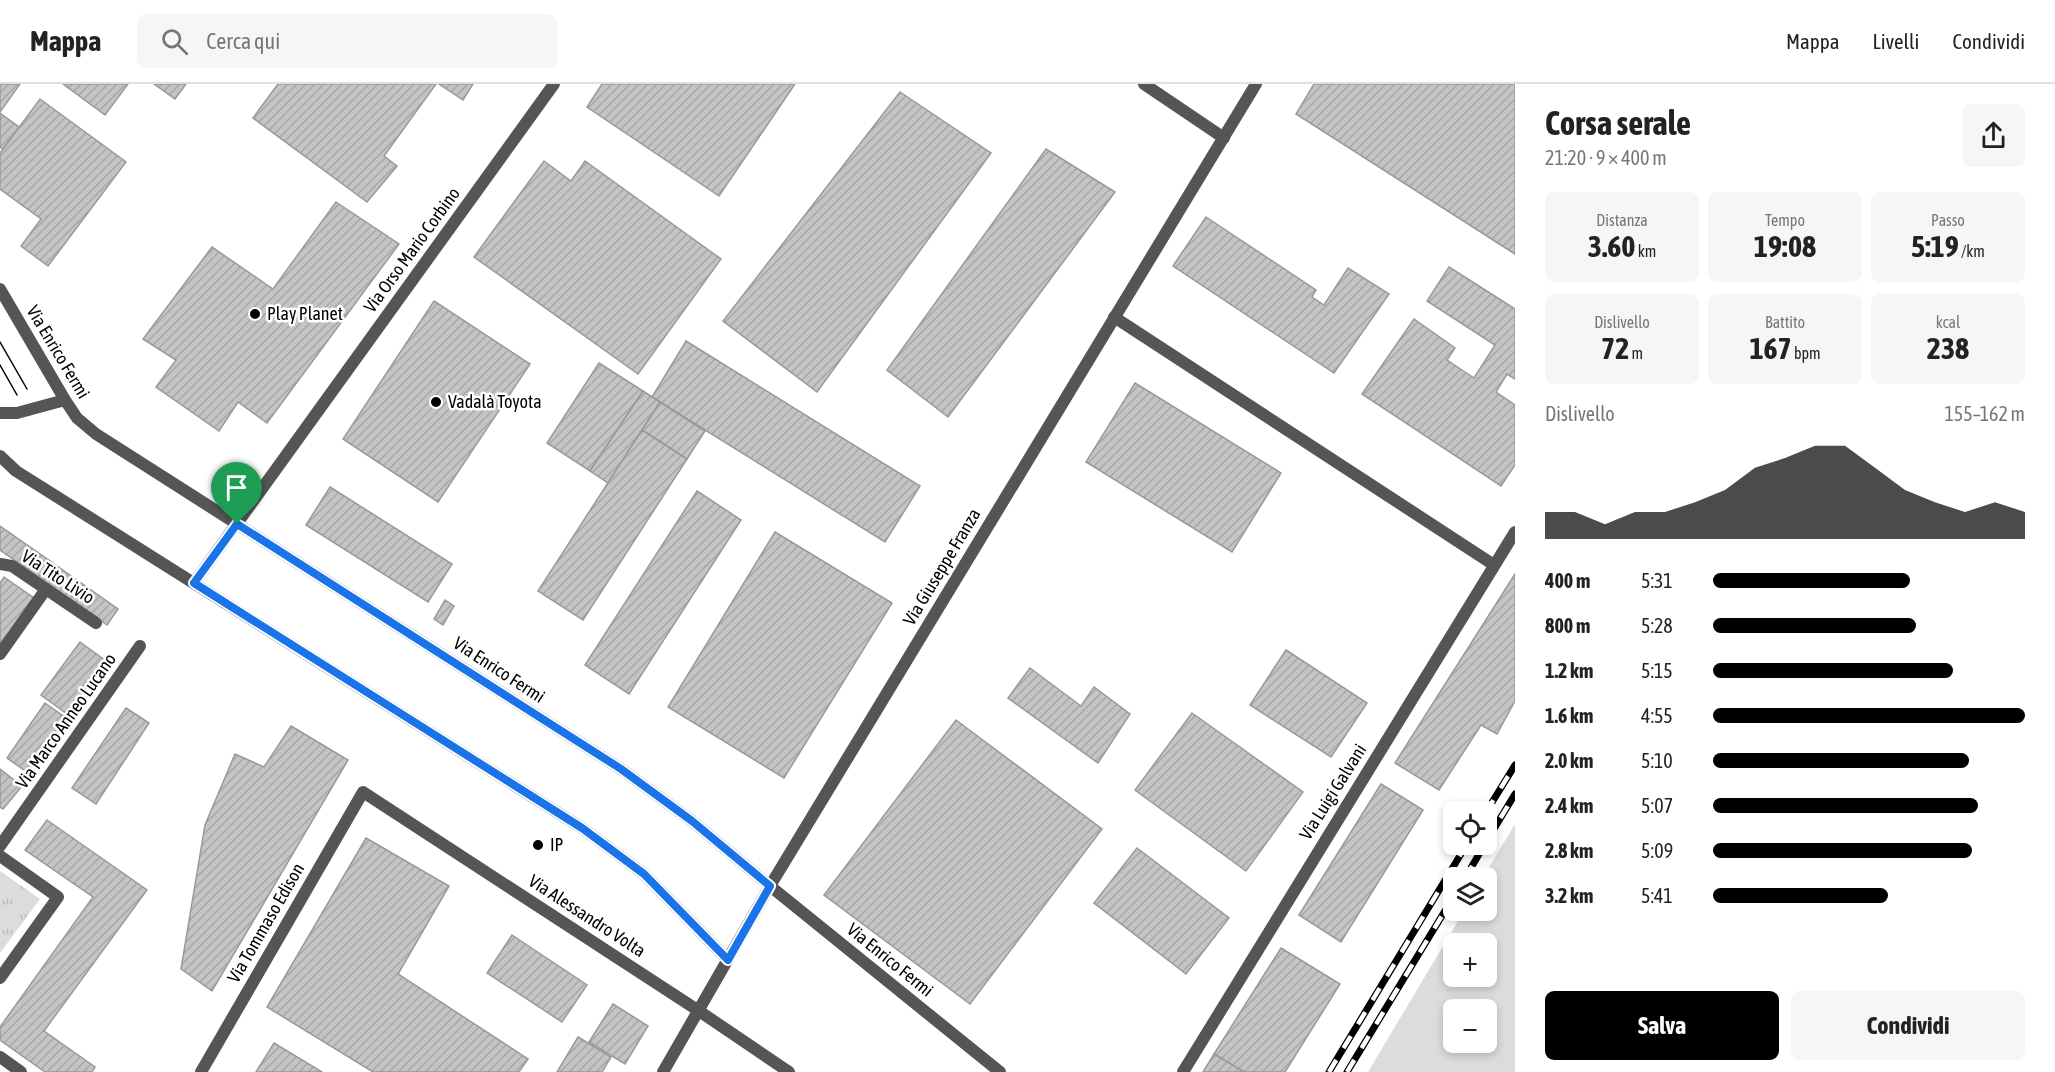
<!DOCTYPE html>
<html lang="it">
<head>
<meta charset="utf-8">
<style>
	:root { --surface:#fff; --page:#f6f6f6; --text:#222; --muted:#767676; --line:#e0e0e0; --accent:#000 }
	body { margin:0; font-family:"Asap Condensed",sans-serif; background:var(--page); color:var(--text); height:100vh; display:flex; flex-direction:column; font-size:22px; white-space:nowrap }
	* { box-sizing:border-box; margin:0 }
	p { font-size:20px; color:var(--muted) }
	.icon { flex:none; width:33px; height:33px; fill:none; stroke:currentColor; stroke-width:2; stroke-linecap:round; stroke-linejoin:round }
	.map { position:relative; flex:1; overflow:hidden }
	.panel { display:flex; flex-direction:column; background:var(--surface); width:540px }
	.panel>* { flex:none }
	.fabs { position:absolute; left:1443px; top:717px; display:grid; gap:12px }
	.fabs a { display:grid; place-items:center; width:54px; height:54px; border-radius:9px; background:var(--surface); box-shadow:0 3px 9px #0003; font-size:30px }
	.pin { position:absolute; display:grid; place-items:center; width:51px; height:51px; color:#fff; margin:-62px -26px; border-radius:50% 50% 50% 0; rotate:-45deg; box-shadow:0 0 6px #0007 }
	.pin .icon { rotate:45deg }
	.round { display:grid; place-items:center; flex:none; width:63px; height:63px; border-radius:9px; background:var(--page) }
	.head { display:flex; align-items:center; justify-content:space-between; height:102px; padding:0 30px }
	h1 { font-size:33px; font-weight:700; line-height:45px }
	.figures { display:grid; grid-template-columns:repeat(3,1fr); gap:9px; height:102px; padding:6px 30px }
	.figures div { display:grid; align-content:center; border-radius:9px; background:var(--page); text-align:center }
	.figures b { font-size:30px; font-weight:700 }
	.figures small { font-size:16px; font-weight:400 }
	.figures p { font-size:16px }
	.chart { height:168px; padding:12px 30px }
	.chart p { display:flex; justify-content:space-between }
	.chart svg { width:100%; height:108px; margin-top:6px; fill:var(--accent); opacity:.7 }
	.action { display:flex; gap:12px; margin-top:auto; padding:12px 30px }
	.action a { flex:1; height:69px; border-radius:9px; background:var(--accent); color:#fff; font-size:24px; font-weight:700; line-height:69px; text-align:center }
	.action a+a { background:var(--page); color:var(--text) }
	ul { padding:0 30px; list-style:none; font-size:20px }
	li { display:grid; grid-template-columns:96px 72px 1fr; align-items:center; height:45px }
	li i { height:15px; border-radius:8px; background:var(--accent) }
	header { display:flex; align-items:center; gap:36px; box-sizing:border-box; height:84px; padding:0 30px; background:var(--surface); border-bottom:2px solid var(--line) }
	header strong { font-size:28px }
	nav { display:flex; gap:33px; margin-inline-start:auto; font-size:21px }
	.search { width:420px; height:54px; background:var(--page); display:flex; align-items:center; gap:15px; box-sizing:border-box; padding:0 21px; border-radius:9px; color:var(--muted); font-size:22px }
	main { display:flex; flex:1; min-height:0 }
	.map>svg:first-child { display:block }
	.grass { fill:#dcdcdc; fill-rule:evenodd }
	.park { fill:url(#park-tufts) }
	.building { fill:url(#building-hatch); stroke:#999; stroke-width:1.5 }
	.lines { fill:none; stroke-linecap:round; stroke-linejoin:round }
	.lane { stroke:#555; stroke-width:12 }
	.street { stroke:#555; stroke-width:12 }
	.tram { stroke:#000; stroke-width:1.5 }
	.rail-casing { stroke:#000; stroke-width:7 }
	.rail { stroke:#fff; stroke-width:4.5; stroke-dasharray:14; stroke-linecap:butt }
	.route-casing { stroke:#fff; stroke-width:12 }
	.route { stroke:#1a73e8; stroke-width:8 }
	.poi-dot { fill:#000; stroke:#fff; stroke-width:2 }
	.labels { text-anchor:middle; stroke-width:5; stroke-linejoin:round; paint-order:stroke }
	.street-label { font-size:18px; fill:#000; stroke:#fff }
	.poi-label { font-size:18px; fill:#000; stroke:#fff; text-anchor:start }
</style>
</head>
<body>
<header>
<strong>Mappa</strong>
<div class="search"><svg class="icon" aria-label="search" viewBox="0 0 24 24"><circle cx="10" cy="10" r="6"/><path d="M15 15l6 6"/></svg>Cerca qui</div>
<nav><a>Mappa</a><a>Livelli</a><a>Condividi</a></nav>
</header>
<main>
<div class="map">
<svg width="1515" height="988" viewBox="0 0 1515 988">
	<defs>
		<pattern id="park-tufts" width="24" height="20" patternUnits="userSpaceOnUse" patternTransform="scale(1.5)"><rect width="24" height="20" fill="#dcdcdc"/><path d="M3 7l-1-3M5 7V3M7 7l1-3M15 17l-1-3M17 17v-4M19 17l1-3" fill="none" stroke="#bbb"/></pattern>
		<pattern id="building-hatch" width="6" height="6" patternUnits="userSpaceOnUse" patternTransform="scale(1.5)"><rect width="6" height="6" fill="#c4c4c4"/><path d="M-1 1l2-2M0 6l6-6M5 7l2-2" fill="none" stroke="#a7a7a7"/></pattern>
	</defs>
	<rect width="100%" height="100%" fill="#fff"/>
	<path class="grass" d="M1515 740V988H1368L1464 827 1486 826V794L1483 793ZM1454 860H1486V892H1454ZM1454 926H1486V958H1454Z"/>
	<path class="park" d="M0 787 40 815 0 869Z"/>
	<g class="building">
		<path d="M0 0H20L0 28Z"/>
		<path d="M63 0H128L105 31Z"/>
		<path d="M154 0H186L175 15Z"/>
		<path d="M278 0H436L384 72 397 82 367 118 253 34Z"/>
		<path d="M439 0H473L463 16Z"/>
		<path d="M602 0H795L719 112 587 23Z"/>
		<path d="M1314 0H1515V170L1296 30Z"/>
		<path d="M900 8 991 69 817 308 723 237Z"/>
		<path d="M40 15 126 78 48 182 21 162 41 135 0 105V69Z"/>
		<path d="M0 29 19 43 3 65 0 63Z"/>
		<path d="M1046 65 1115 108 948 333 887 286Z"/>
		<path d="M544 77 571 97 585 77 721 175 638 290 474 173Z"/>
		<path d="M336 118 399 160 267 339 238 318 219 347 156 303 176 276 143 255 212 163 273 205Z"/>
		<path d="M1206 133 1316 206 1312 213 1324 221 1348 184 1389 210 1334 289 1173 182Z"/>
		<path d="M1449 183 1515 225V295L1507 290 1496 308 1515 321V381L1501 402 1362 310 1414 235 1455 264 1447 276 1474 294 1495 261 1427 217Z"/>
		<path d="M434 217 530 280 438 418 343 355Z"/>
		<path d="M686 257 920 402 885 458 652 313Z"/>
		<path d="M599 279 643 307 590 387 547 359Z"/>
		<path d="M1135 299 1281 389 1232 468 1086 378Z"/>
		<path d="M643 307 660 318 608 399 590 387Z"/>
		<path d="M660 318 705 347 687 375 642 346Z"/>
		<path d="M642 346 687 375 583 536 538 507Z"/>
		<path d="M330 403 452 480 428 518 306 441Z"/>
		<path d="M697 407 741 436 629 610 585 581Z"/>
		<path d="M0 442 50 477 39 493 0 466Z"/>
		<path d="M775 448 892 519 784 694 668 623Z"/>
		<path d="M50 477 118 525 107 541 39 493Z"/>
		<path d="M1515 490V617L1497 650 1481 641 1439 706 1395 679Z"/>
		<path d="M4 493 34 514 0 561V499Z"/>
		<path d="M445 516 454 522 443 541 434 535Z"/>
		<path d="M80 558 106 577 67 630 41 611Z"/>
		<path d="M1286 566 1367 619 1331 673 1250 621Z"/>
		<path d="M1030 584 1081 622 1094 603 1130 630 1098 679 1008 614Z"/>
		<path d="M45 619 69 636 31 691 7 674Z"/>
		<path d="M126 624 149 639 96 720 72 704Z"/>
		<path d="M1192 629 1303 708 1246 787 1135 706Z"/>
		<path d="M956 636 1102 745 970 920 824 811Z"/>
		<path d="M291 642 348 676 212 907 181 885 205 741 235 670 264 683Z"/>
		<path d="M0 685 22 702 3 725 0 723Z"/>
		<path d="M1381 700 1423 726 1341 858 1299 831Z"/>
		<path d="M47 736 147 806 44 947 95 983 92 988H45L0 956V943L93 813 25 766Z"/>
		<path d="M366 754 449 802 398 890 528 975 519 988H373L267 923Z"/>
		<path d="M1137 764 1229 834 1186 890 1094 819Z"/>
		<path d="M512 851 587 901 562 938 487 889Z"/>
		<path d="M1281 864 1340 900 1285 988H1244L1214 970Z"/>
		<path d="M613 920 648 942 625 980 589 958Z"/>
		<path d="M578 953 611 973 602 988H557Z"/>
		<path d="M274 959 322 988H256Z"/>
		<path d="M1214 970 1244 988H1203Z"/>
	</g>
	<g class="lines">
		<path class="lane" d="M0 329H17L65 316"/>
		<g class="street">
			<path d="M1144 0 1224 54"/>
			<path d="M0 205 65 316 77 334 96 350 621 685 692 737 770 802 1000 988"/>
			<path d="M1114 233 1494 481"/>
			<path d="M0 372 16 387 582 744 644 790 728 876"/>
			<path d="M0 480 12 482 96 539"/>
			<path d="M194 499 554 0"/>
			<path d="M0 570 46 505"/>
			<path d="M0 762 140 562"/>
			<path d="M0 772 58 813 0 894"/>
			<path d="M0 973 21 988"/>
			<path d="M201 988 363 708 699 927 789 988"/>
			<path d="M663 988 770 802 1256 0"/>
			<path d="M1183 988 1515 448"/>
		</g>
		<g class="tram">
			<path d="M0 258 27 305"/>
			<path d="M0 281 17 311"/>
		</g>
		<g class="rail-casing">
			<g id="rail">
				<path d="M1486 728 1515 681"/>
				<path d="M1486 758 1515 710"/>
				<path d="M1465 794 1485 760"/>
				<path d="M1329 988 1467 760"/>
				<path d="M1347 988 1454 812"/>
			</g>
		</g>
		<use href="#rail" class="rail"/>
	</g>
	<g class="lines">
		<g class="route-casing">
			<path id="route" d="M237 440 621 685 692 737 770 802 728 876 644 790 582 744 194 499Z"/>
		</g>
		<use href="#route" class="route"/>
	</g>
	<g class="poi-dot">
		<circle cx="255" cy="230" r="6"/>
		<circle cx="436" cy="318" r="6"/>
		<circle cx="538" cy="761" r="6"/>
	</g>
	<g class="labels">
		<g class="street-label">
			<text transform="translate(412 166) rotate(-54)" y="6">Via Orso Mario Corbino</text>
			<text transform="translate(58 268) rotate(59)" y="6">Via Enrico Fermi</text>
			<text transform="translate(942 483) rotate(-59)" y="6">Via Giuseppe Franza</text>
			<text transform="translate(58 493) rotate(33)" y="6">Via Tito Livio</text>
			<text transform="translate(499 586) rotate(33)" y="6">Via Enrico Fermi</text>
			<text transform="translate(66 637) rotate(-55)" y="6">Via Marco Anneo Lucano</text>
			<text transform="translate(1333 708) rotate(-58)" y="6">Via Luigi Galvani</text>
			<text transform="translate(587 832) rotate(33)" y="6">Via Alessandro Volta</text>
			<text transform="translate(266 839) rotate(-60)" y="6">Via Tommaso Edison</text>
			<text transform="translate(890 876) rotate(39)" y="6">Via Enrico Fermi</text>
		</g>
		<g class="poi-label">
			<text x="267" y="236">Play Planet</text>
			<text x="448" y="324">Vadalà Toyota</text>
			<text x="550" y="767">IP</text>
		</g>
	</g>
</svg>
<div class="fabs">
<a><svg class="icon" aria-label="locate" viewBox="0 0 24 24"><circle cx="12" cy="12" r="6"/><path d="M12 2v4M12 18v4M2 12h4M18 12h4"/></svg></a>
<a><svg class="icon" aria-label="layers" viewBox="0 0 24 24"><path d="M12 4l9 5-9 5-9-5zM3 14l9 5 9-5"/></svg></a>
<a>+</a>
<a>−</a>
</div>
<div class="pin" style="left:237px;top:440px;background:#1e9e55"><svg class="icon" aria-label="arrive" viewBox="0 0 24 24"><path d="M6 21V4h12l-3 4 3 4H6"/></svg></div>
</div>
<section class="panel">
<div class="head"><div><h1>Corsa serale</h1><p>21:20 · 9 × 400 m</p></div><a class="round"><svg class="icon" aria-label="share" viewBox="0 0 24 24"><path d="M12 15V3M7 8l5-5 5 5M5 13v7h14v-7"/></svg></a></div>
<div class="figures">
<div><p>Distanza</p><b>3.60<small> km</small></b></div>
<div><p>Tempo</p><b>19:08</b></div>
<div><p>Passo</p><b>5:19<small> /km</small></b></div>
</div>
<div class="figures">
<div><p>Dislivello</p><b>72<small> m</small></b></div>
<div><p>Battito</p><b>167<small> bpm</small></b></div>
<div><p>kcal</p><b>238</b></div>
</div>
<div class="chart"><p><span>Dislivello</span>155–162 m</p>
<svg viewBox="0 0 160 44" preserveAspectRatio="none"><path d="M0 44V33L10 33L20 38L30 33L40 33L50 29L60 24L70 15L80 11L90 6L100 6L110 15L120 24L130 29L140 33L150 29L160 33V44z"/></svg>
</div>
<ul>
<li><b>400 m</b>5:31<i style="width:63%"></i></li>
<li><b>800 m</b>5:28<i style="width:65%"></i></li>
<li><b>1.2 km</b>5:15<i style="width:77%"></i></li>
<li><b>1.6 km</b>4:55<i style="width:100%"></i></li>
<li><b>2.0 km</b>5:10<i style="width:82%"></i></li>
<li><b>2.4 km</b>5:07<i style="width:85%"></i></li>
<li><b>2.8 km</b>5:09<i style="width:83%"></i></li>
<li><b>3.2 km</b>5:41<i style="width:56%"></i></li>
</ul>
<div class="action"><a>Salva</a><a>Condividi</a></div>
</section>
</main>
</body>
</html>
